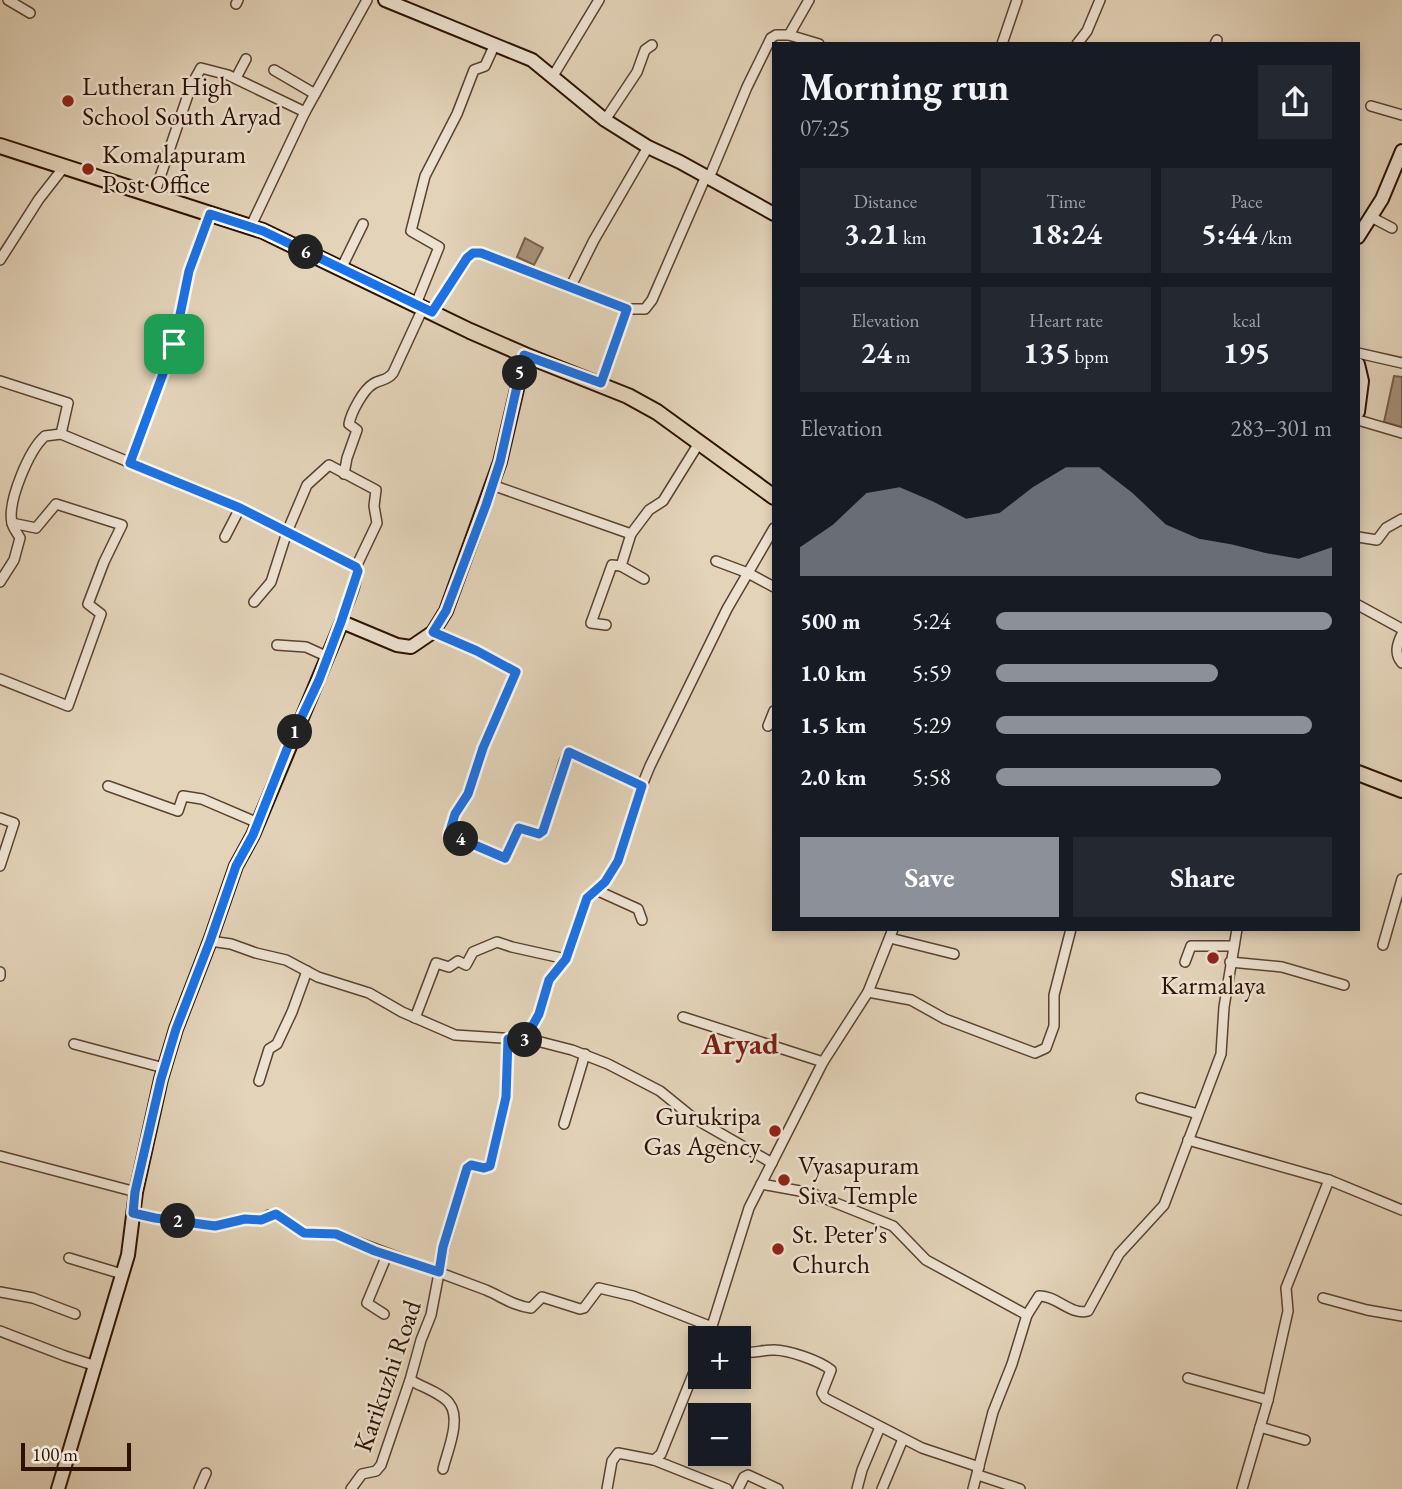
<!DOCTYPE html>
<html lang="en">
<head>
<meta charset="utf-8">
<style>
	:root { --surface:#171b24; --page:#242831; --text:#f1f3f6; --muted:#9ea1a6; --accent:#8c9099 }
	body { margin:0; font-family:"EB Garamond",serif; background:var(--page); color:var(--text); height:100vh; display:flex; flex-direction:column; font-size:26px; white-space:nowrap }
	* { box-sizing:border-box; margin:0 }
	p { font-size:23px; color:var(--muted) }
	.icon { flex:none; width:38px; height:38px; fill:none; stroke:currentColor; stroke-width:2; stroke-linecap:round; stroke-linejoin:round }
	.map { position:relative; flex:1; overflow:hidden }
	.side { position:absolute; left:772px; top:42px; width:588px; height:889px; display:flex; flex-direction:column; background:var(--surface); border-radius:0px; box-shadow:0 4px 10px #0003 }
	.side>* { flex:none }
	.fabs { position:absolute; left:688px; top:1326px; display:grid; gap:14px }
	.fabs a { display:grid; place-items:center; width:63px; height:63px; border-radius:0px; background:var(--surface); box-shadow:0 4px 10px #0003; font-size:35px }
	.scale { position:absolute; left:21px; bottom:18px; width:110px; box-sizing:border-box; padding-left:7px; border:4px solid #2e1200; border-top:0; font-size:19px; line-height:24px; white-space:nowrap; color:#2e1200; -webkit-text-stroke:5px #ede2d2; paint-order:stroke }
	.pin { position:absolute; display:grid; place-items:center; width:60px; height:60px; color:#fff; margin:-30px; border-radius:14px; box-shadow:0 4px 10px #0006 }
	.km { position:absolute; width:35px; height:35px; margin:-18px; border-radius:50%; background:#222; color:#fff; font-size:19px; line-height:35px; text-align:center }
	.round { display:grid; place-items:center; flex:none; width:74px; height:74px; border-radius:0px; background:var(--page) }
	.head { display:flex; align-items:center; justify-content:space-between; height:119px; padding:0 28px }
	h1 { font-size:38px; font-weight:700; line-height:52px }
	.stats { display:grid; grid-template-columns:repeat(3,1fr); gap:10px; height:119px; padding:7px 28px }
	.stats div { display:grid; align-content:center; border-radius:0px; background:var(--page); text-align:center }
	.stats b { font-size:30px; font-weight:700 }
	.stats small { font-size:19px; font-weight:400 }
	.stats p { font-size:19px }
	.chart { height:196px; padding:14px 28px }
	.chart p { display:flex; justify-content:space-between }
	.chart svg { width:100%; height:126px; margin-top:7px; fill:var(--accent); opacity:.7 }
	.button { display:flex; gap:14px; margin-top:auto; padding:14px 28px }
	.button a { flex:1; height:80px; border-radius:0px; background:var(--accent); color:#fff; font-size:28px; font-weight:700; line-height:80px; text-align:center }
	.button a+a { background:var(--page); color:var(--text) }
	ul { padding:0 28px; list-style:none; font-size:23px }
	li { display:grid; grid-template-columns:112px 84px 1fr; align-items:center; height:52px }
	li i { height:18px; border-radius:9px; background:var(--accent) }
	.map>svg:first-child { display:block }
	.water { fill:#a5917a; stroke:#755e49; stroke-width:2 }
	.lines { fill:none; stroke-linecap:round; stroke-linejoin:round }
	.street-casing { stroke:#5b422e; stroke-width:12 }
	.secondary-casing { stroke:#2e1200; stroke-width:16 }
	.primary-casing { stroke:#2e1200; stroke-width:18 }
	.street { stroke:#ede2d2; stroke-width:9 }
	.secondary { stroke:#ede2d2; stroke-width:12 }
	.primary { stroke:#e3d3b9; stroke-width:14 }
	.route-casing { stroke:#fff; stroke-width:14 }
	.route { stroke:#1a73e8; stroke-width:9 }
	.poi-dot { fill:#8f2418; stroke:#ede2d2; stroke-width:2.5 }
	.labels { text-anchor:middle; stroke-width:5; stroke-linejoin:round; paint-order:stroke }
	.poi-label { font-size:26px; fill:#2e1200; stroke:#ede2d2; text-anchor:start }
	.street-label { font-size:26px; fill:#2e1200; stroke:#ede2d2 }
	.quarter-label { font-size:30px; font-weight:bold; fill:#7a1f14; stroke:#ede2d2 }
</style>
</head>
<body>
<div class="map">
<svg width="1402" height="1489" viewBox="0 0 1402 1489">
	<rect width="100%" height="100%" fill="#e3d3b9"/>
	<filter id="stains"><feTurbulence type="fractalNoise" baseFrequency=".00286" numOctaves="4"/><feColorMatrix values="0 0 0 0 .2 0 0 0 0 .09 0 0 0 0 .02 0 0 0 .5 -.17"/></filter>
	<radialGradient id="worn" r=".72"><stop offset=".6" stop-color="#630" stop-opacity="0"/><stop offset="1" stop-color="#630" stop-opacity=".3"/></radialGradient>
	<g class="water">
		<path d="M525 238 543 248 534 265 517 257Z"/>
		<path d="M1394 376 1402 377V427L1384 422Z"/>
	</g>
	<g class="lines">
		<g class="street-casing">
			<g id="street">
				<path d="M8 0 30 13"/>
				<path d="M236 4 238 0"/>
				<path d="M789 35 819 44"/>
				<path d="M1002 44 1017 0"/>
				<path d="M1077 44 1087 31 1100 0"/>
				<path d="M1215 44 1217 40"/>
				<path d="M274 70 315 94"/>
				<path d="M553 76 599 0"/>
				<path d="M236 78 246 59"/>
				<path d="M1371 106 1402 115"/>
				<path d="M605 120 637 72 645 50 652 45"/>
				<path d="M709 178 747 87 771 38 776 35H789L809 0"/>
				<path d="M154 195 191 86 201 68 228 75 305 112"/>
				<path d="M1371 217 1392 228"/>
				<path d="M250 228 305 112 367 0"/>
				<path d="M0 260 39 199 64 167"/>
				<path d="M341 269 363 224"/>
				<path d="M570 288 594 240 648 147"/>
				<path d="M416 304 439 247 411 231 425 176 457 114 474 70 485 66 495 44"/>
				<path d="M432 312 467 258 473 253H481L627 309H645L652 300 706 176"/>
				<path d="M1358 353 1402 363"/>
				<path d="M0 381 68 403 61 434"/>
				<path d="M601 383 627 309"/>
				<path d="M1358 420 1402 433"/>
				<path d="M130 463 174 344 189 271 210 214"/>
				<path d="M344 474 347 458 357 430 349 424C351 413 363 390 373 384 381 379 387 381 393 373L423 308"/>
				<path d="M492 485 631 534"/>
				<path d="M225 537 240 508"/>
				<path d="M1358 537 1377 540 1386 528 1402 519"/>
				<path d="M716 561 748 573 774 587"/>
				<path d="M644 579 621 566 631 534 649 510 663 501 699 443"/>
				<path d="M0 582 14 560 20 538C18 534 13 528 12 523 7 502 29 450 45 436L61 434 240 508 356 567C360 583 346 606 342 622"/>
				<path d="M254 602 271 582 287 532 307 485 329 465 376 490 374 506 377 523 356 567"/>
				<path d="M1358 605 1402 629"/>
				<path d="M606 625 591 623 612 565 621 566"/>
				<path d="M433 632 477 651 516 672 483 748 468 794 455 814 449 833 505 858 519 828 539 834 543 831 564 762 569 752 642 786"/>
				<path d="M1402 634C1397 644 1394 654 1402 663"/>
				<path d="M277 645 306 647 328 657"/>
				<path d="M0 679 68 706 101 614 88 604 104 562 122 525 56 504 36 528 12 523"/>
				<path d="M768 726 774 711"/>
				<path d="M108 786 178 811 183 796 202 799 258 823"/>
				<path d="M0 818 14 823 0 866"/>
				<path d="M596 890 638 909 642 920"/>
				<path d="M890 938 954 954"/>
				<path d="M210 941 231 944 256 953 286 960 318 977 369 993 402 1012 455 1035 533 1040 572 1050 608 1064 660 1091 692 1117 772 1163"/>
				<path d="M1383 945 1402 879"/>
				<path d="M1185 962 1191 946H1234"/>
				<path d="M1230 962 1282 967 1344 985"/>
				<path d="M0 972V976"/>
				<path d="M868 992 911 1000 945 1019 1035 1053 1046 1048 1054 1026V995L1071 929"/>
				<path d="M683 1017 823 1062"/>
				<path d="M415 1018 436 963 449 967 458 961 466 965 473 952 497 942 512 947 566 959"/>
				<path d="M524 1041 539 1014 549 980 566 959 587 898 605 882 618 861 643 783 650 766 727 609 774 528"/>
				<path d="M74 1044 164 1068"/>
				<path d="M259 1081 269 1049 277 1044 292 1012 307 971"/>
				<path d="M1141 1098 1198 1114"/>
				<path d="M564 1124 585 1054"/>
				<path d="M1188 1140 1329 1180 1402 1210"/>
				<path d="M0 1156 136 1192"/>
				<path d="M761 1184 811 1193 893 1226 926 1260 1027 1315"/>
				<path d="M133 1213 155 1218 215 1226 245 1219 261 1220 269 1215H276L304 1233 336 1234 486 1290C502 1297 514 1306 531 1308L542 1297 580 1309 584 1308 599 1288 633 1296 712 1327"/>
				<path d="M69 1258 122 1274"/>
				<path d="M0 1292 33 1298 75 1314"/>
				<path d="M1323 1298 1367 1310 1402 1316"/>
				<path d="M384 1314 367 1303 387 1255"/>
				<path d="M0 1331 65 1356 96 1366"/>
				<path d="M708 1339 749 1208 823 1062 868 992 893 929"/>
				<path d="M738 1351C751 1355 760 1350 772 1350 787 1349 820 1361 831 1370L822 1393 825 1398 922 1448 979 1467"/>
				<path d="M1188 1378 1268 1400"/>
				<path d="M410 1380C422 1387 441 1393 449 1403 462 1419 447 1452 443 1469"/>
				<path d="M1260 1427 1305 1440"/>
				<path d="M654 1460 727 1489"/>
				<path d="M978 1475 1020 1489"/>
				<path d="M199 1489 206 1473"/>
				<path d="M351 1489 362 1474 376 1471 381 1465 410 1380 421 1340 431 1315 444 1247 467 1168 471 1165 484 1168 490 1166 506 1097 508 1039"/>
				<path d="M607 1489 612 1461 618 1453 654 1460 661 1454 700 1357"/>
				<path d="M738 1489 744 1477 748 1475 778 1489"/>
				<path d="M857 1489 862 1470 880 1427"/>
				<path d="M882 1489 903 1439"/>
				<path d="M973 1489 993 1412 1012 1364 1027 1315 1039 1296C1056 1295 1071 1316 1088 1311L1119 1254 1164 1205 1221 1054 1224 1007 1237 929"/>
				<path d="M1242 1489 1268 1400 1288 1311 1286 1288 1329 1180"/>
			</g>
		</g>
		<g class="secondary-casing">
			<g id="secondary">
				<path d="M385 0 532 60 605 120 648 147 680 162 774 214"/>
				<path d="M1358 237 1382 199 1402 151"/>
				<path d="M1358 364 1362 381 1358 412"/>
				<path d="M58 1489 128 1255 136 1192 161 1079 176 1029 210 941 236 866 253 835 342 622 397 645 411 647 433 632 446 611 500 462 525 355"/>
			</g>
		</g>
		<g class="primary-casing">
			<g id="primary">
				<path d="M0 146 263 231 470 331 525 355 628 396 657 412 774 497"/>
				<path d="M1358 773 1402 790"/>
			</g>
		</g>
		<use href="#street" class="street"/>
		<use href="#secondary" class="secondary"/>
		<use href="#primary" class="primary"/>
	</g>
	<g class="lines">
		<g class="route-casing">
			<path id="route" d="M210 214 263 231 432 312 467 258 473 253H481L627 309 601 383 524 355 500 462 486 505 446 611 433 632 477 651 516 672 483 748 468 794 455 814 449 834 505 858 519 828 539 834 543 831 569 752 642 786 618 861 605 882 587 898 566 959 549 980 539 1014 524 1041 508 1039 506 1097 490 1166 484 1168 471 1165 467 1168 443 1247 439 1272 375 1251 336 1234 304 1233 276 1214 261 1220 245 1219 215 1226 155 1218 133 1213 135 1192 161 1079 176 1029 210 941 236 866 253 835 289 744 319 680 341 622 358 571 356 567 240 508 130 463 174 344 189 271Z"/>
		</g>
		<use href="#route" class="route"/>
	</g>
	<g class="poi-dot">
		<circle cx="68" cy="101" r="7"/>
		<circle cx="88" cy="169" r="7"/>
		<circle cx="1213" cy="958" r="7"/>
		<circle cx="775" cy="1131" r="7"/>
		<circle cx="784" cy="1180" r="7"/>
		<circle cx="778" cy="1249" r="7"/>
	</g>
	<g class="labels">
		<g class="poi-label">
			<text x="82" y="95">Lutheran High<tspan x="82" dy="30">School South Aryad</tspan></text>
			<text x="102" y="163">Komalapuram<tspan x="102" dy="30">Post Office</tspan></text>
			<text x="1213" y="994" text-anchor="middle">Karmalaya</text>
			<text x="761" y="1125" text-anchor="end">Gurukripa<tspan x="761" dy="30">Gas Agency</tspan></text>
			<text x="798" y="1174">Vyasapuram<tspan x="798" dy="30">Siva Temple</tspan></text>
			<text x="792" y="1243">St. Peter's<tspan x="792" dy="30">Church</tspan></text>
		</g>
		<g class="street-label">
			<text transform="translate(387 1376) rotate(-71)" y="9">Karikuzhi Road</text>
		</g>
		<g class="quarter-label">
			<text x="740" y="1054">Aryad</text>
		</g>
	</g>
	<rect width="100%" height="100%" filter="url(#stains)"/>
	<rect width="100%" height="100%" fill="url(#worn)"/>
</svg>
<div class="fabs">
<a>+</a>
<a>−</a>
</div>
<div class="scale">100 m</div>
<div class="pin" style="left:174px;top:344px;background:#1e9e55"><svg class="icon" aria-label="arrive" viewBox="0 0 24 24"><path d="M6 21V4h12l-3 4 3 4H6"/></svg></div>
<b class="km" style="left:295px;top:732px">1</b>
<b class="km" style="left:178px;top:1221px">2</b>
<b class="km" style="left:525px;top:1040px">3</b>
<b class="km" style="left:461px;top:839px">4</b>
<b class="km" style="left:520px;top:373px">5</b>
<b class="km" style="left:306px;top:252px">6</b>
<section class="side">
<div class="head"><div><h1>Morning run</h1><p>07:25</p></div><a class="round"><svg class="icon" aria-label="share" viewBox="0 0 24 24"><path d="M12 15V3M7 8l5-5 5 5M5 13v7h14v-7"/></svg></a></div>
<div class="stats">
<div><p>Distance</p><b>3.21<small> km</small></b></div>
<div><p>Time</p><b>18:24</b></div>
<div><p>Pace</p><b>5:44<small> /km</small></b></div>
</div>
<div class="stats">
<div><p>Elevation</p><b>24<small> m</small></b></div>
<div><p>Heart rate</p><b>135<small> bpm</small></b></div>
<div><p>kcal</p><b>195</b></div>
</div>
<div class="chart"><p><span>Elevation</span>283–301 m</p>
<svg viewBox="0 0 160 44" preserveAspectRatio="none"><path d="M0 44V34L10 26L20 15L30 13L40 18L50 24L60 22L70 13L80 6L90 6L100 15L110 26L120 31L130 33L140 36L150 38L160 34V44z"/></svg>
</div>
<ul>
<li><b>500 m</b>5:24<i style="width:100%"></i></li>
<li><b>1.0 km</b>5:59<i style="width:66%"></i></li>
<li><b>1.5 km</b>5:29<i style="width:94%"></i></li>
<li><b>2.0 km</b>5:58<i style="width:67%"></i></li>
</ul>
<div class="button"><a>Save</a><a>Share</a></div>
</section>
</div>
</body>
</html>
